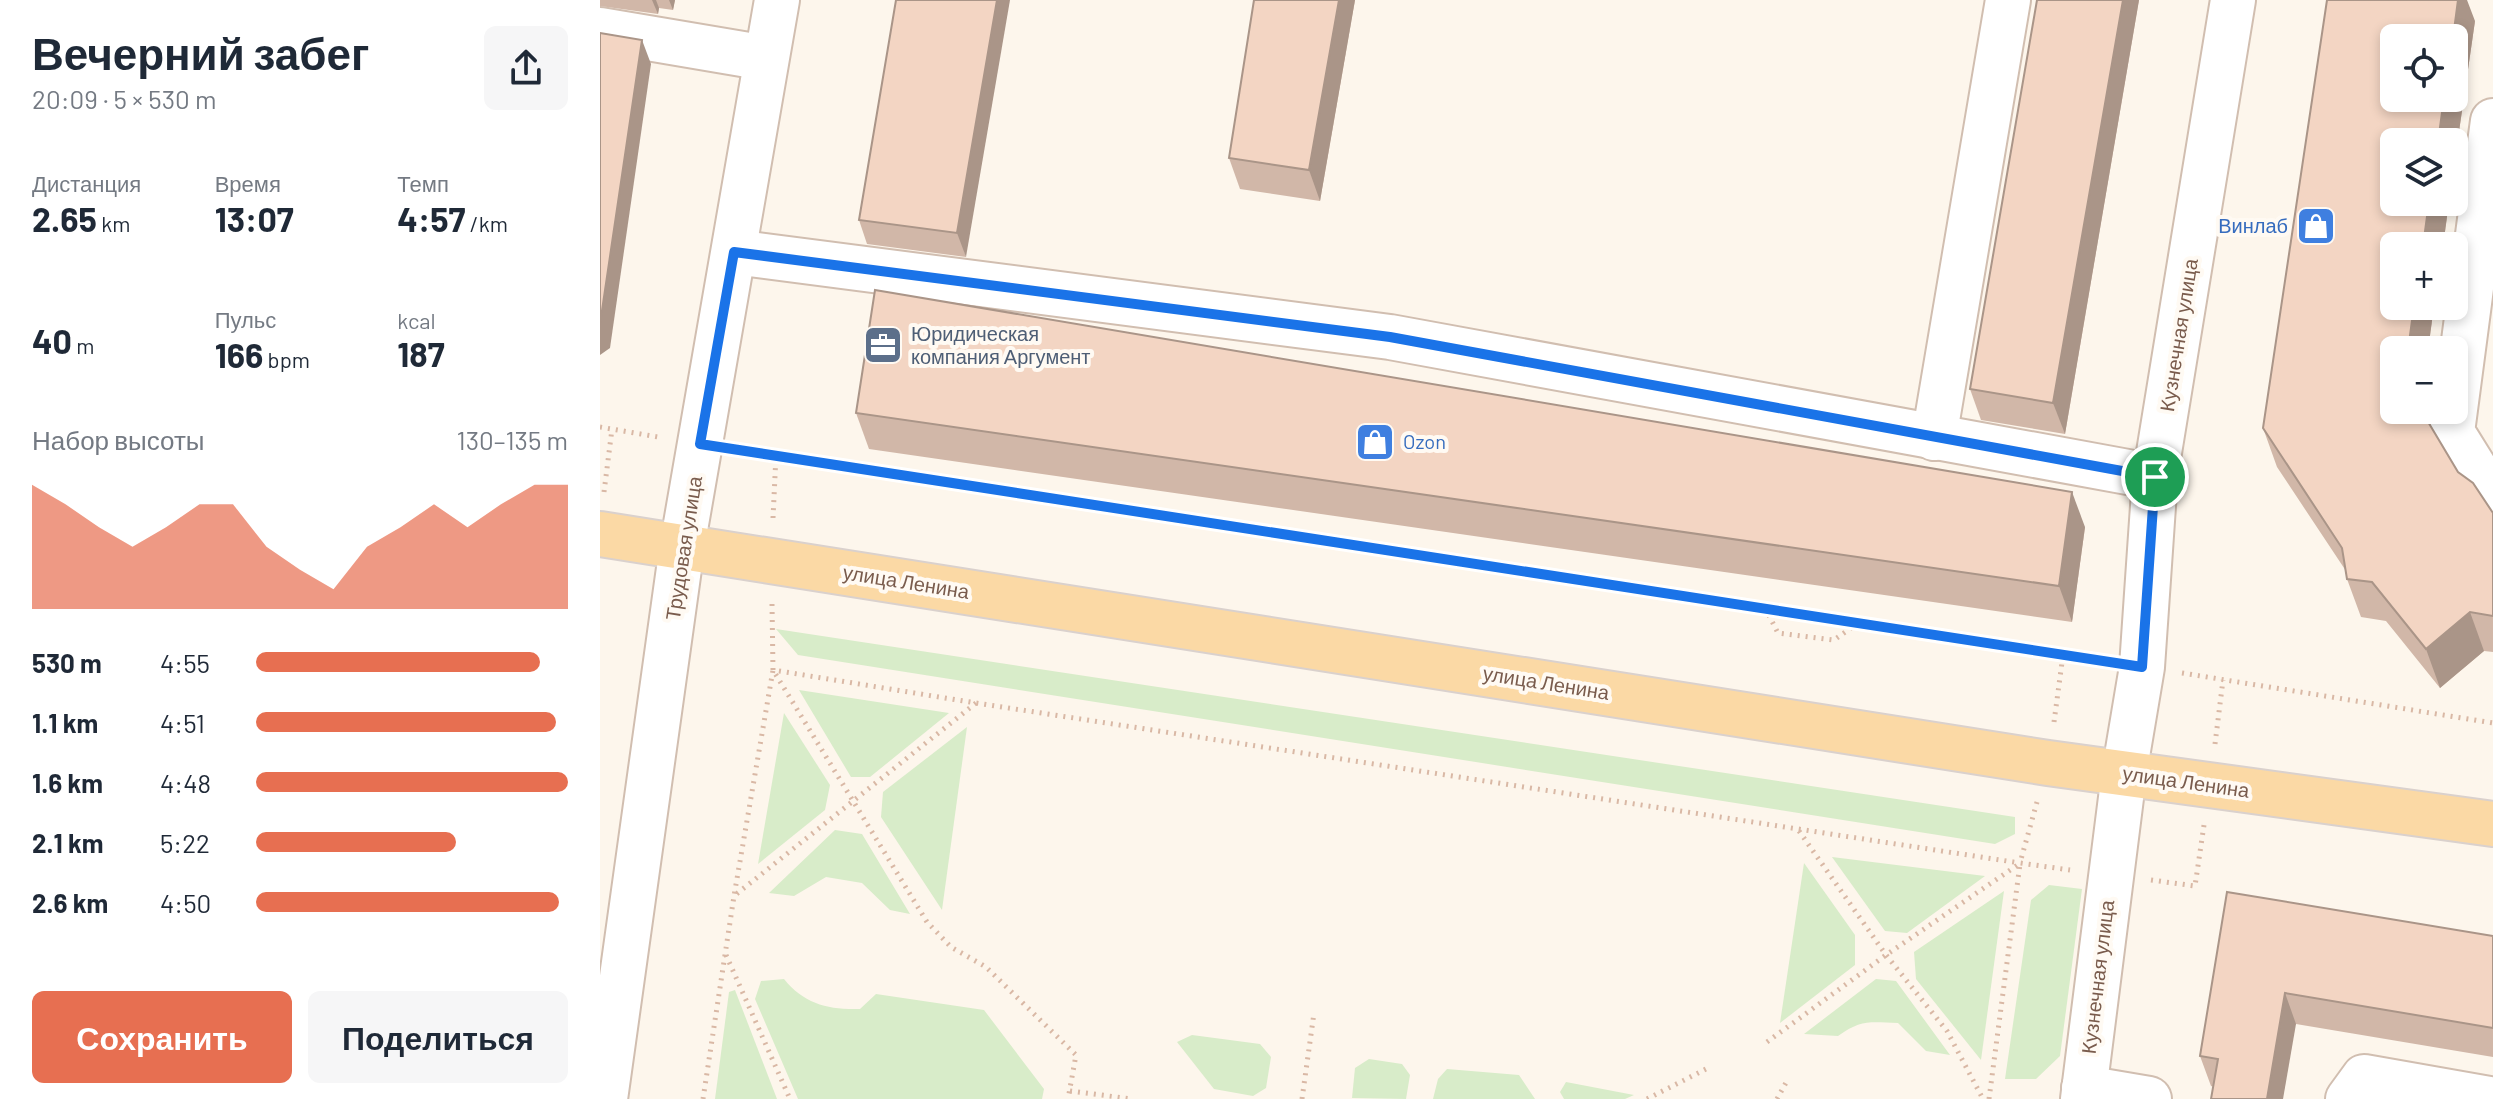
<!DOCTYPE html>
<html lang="ru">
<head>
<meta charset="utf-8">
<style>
	:root { --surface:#fff; --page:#f6f6f7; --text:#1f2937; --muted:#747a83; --accent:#e76f51 }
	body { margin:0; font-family:Barlow,sans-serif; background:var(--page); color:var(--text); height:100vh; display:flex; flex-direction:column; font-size:30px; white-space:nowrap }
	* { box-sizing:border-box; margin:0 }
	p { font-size:26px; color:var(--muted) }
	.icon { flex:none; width:44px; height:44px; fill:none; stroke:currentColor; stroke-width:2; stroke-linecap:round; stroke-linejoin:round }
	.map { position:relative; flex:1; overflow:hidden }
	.panel { display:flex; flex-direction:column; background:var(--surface); width:600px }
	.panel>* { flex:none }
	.fabs { position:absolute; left:1780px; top:24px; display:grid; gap:16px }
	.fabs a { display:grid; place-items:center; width:88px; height:88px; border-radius:12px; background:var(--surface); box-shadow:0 4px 12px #0003; font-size:40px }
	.pin { position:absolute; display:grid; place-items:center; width:68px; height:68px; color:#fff; margin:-34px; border:4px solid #fff; border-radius:50%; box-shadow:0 2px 8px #0007 }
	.round { display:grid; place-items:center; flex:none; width:84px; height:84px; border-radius:12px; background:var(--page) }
	.headline { display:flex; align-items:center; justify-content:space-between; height:136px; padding:0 32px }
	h1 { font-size:44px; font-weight:700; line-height:60px }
	.stats { display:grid; grid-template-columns:repeat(3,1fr); gap:12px; height:136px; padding:8px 32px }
	.stats div { display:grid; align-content:center }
	.stats b { font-size:34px; font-weight:700 }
	.stats small { font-size:22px; font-weight:400 }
	.stats p { font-size:22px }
	.chart { height:224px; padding:16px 32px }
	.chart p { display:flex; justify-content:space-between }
	.chart svg { width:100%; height:144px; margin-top:8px; fill:var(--accent); opacity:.7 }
	.cta { display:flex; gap:16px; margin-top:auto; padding:16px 32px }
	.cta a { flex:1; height:92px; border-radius:12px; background:var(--accent); color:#fff; font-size:32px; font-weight:700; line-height:92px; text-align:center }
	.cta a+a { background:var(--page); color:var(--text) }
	ul { padding:0 32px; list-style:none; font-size:26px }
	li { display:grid; grid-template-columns:128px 96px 1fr; align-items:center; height:60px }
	li i { height:20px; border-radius:10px; background:var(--accent) }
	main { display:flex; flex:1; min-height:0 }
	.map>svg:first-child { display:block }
	.green { fill:#d8ecc9 }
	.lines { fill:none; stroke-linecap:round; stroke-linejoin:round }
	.minor-casing { stroke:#d1beb0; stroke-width:48 }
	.major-casing { stroke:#dad1cd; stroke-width:48 }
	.path { stroke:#d9b8a5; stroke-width:5; stroke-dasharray:2 6; stroke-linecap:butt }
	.minor { stroke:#fff; stroke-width:44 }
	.major { stroke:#fbd9a5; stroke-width:44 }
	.wall { fill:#d1b7a8 }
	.shaded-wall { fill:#aa9588 }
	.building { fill:#f3d5c3; stroke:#aa9588; stroke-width:2 }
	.route-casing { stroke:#fff; stroke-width:16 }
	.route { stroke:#1a73e8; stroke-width:10 }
	.labels { text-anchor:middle; stroke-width:8; stroke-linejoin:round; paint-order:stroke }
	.shop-label { font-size:20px; fill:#366cbe; stroke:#fffaf3; text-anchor:end }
	.service-label { font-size:20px; fill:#4e5e75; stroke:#fffaf3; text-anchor:start }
	.street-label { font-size:20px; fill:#7a5c4d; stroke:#fffaf3 }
</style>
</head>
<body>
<main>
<section class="panel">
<div class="headline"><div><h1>Вечерний забег</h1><p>20:09 · 5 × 530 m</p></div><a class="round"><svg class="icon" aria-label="share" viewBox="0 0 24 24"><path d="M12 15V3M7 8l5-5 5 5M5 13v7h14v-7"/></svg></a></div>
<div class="stats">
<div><p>Дистанция</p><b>2.65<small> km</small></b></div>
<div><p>Время</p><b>13:07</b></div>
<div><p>Темп</p><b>4:57<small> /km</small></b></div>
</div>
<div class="stats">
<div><b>40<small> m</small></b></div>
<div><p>Пульс</p><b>166<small> bpm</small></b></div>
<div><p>kcal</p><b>187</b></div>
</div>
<div class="chart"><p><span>Набор высоты</span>130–135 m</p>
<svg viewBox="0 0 160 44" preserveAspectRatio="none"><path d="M0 44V6L10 12L20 19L30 25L40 19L50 12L60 12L70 25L80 32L90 38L100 25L110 19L120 12L130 19L140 12L150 6L160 6V44z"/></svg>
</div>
<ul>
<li><b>530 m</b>4:55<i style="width:91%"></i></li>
<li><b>1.1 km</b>4:51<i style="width:96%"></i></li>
<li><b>1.6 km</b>4:48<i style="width:100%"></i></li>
<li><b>2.1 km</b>5:22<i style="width:64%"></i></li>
<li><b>2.6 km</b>4:50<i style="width:97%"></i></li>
</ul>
<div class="cta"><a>Сохранить</a><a>Поделиться</a></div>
</section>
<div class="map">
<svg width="1893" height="1099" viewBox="0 0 1893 1099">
	<rect width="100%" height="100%" fill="#fdf6ec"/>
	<g class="green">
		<path d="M176 629 1415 817V834L1395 844 198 655Z"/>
		<path d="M199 690 349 713 270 777H251Z"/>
		<path d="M184 713 230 785 225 810 158 864Z"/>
		<path d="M367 727 342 910 281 817 283 792Z"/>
		<path d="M235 830 262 834 310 914 290 910 262 883 226 877 194 896 169 893Z"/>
		<path d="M1232 857 1385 876 1307 933 1285 931Z"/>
		<path d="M1204 863 1255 935V965L1180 1023Z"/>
		<path d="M1449 885 1482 889 1460 1056 1436 1079H1405L1431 900Z"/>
		<path d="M1404 891 1381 1060 1316 979 1314 952Z"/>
		<path d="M184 979C204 1004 229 1010 260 1009L276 994 384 1010 444 1089 442 1099H198L155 999 161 981Z"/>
		<path d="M1276 979 1296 981 1350 1055 1326 1051 1298 1023C1271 1022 1261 1019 1238 1036L1204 1034Z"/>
		<path d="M135 990 177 1099H115L129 992Z"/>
		<path d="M592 1035 660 1044 671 1057 666 1088 653 1096 614 1089 577 1042Z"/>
		<path d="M769 1059 802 1064 810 1075 806 1099 752 1098 755 1068Z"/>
		<path d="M847 1069 919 1075 935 1099H833L838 1079Z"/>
		<path d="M966 1082 1034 1095 1025 1099H964L960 1092Z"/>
	</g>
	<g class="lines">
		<g class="minor-casing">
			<g id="minor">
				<path d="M0 30 166 58"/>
				<path d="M1893 121 1852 432 1893 498"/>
				<path d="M134 252 790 337 1555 477"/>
				<path d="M1334 438 1408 0"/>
				<path d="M1484 1088 1549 1099"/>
				<path d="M5 1099 82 547 177 0"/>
				<path d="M1483 1099 1524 774 1542 667 1555 477 1633 0"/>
				<path d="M1748 1099 1764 1077 1889 1099"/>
			</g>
		</g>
		<g class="major-casing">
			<path id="major" d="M0 534 1448 763 1893 824"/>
		</g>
		<g class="path">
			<path d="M0 427 58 437"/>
			<path d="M139 450 1501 661"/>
			<path d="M4 492 12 429"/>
			<path d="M173 518 176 455"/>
			<path d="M172 604 173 670 376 703 1420 863"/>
			<path d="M1165 608 1178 633 1234 640 1258 623"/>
			<path d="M1582 673 1893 723"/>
			<path d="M376 703 134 896 173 670 327 922 351 947 386 967 476 1055 468 1099"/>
			<path d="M1454 722 1463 655"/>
			<path d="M1615 744 1623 680"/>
			<path d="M1437 802 1420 863 1470 870"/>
			<path d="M1199 831 1286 955 1347 1031 1383 1099"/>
			<path d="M1551 880 1595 886 1604 825"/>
			<path d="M126 955 190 1099"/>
			<path d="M1167 1042 1286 955 1419 864"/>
			<path d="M470 1091 532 1099"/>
			<path d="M103 1099 134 896"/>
			<path d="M702 1099 714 1013"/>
			<path d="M1047 1099 1108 1068"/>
			<path d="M1177 1099 1188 1079"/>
			<path d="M1389 1099 1420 864"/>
		</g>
		<use href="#minor" class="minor"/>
		<use href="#major" class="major"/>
	</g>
	<g class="wall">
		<path d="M0 0H75L73 10 59 8 58 14 0 6Z"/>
		<path d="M296 0 366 257 267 244 259 220Z"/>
		<path d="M654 0H755L720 201 640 189 629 158Z"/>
		<path d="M1437 0H1539L1465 434 1381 420 1370 389Z"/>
		<path d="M1875 21 1854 166V142L1794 202H1849L1843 246H1794V306H1834L1828 350H1794V410L1858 472 1893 513V652L1884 651 1840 688 1786 621 1761 617 1747 579 1746 571 1677 467 1663 428Z"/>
		<path d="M256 413 1485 527 1472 622 269 449Z"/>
		<path d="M1627 892 1893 936V1057L1696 1024 1614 1087 1611 1086 1600 1056Z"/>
	</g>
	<g class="shaded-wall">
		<path d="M52 0H56L59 8 58 14Z"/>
		<path d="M69 0H75L73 10Z"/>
		<path d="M397 0H410L366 257 357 233Z"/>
		<path d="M739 0H755L720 201 709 170Z"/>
		<path d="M1523 0H1539L1465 434 1453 403Z"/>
		<path d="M1858 0H1867L1875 21 1854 166V142H1838L1844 98H1854V38H1853Z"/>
		<path d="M42 40 51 64 10 348 0 355V324Z"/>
		<path d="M1829 202H1849L1843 246H1823Z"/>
		<path d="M1814 306H1834L1828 350H1808Z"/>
		<path d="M1472 492 1485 527 1472 622 1459 586Z"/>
		<path d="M1870 612 1884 651 1840 688 1826 649Z"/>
		<path d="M1685 993 1696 1024 1683 1099H1667Z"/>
	</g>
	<g class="building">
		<path d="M296 0H397L357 233 259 220Z"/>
		<path d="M654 0H739L709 170 629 158Z"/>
		<path d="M1437 0H1523L1453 403 1370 389Z"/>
		<path d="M1727 0H1858L1853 38H1794V98H1844L1838 142H1794V202H1829L1823 246H1794V306H1814L1808 350H1794V410H1821L1858 472 1873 483 1893 513V616L1870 612 1826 649 1772 582 1747 579 1742 548 1663 428Z"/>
		<path d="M0 33 42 40 0 324Z"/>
		<path d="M275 290 1472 492 1459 586 256 413Z"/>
		<path d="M1627 892 1893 936V1028L1685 993 1667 1099H1611L1618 1059 1600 1056Z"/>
	</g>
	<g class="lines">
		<g class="route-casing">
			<path id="route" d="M134 252 790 337 1555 477 1542 667 100 444Z"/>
		</g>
		<use href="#route" class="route"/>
	</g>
	<defs>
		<g id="shop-square" transform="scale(2)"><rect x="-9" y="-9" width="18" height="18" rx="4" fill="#3f7fe0" stroke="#fffaf3"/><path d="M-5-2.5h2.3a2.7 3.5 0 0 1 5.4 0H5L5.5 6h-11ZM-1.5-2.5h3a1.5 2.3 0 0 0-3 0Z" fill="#fff"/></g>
		<g id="office-square" transform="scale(2)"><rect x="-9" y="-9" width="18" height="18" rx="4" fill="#5c6f8a" stroke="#fffaf3"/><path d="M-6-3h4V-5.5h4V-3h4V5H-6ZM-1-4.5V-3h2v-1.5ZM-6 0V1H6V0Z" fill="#fff"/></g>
	</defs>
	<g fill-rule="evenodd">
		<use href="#shop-square" x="1716" y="226"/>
		<use href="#office-square" x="283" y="345"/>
		<use href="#shop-square" x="775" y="442"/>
	</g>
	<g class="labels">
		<g class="shop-label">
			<text x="1688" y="233">Винлаб</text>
			<text x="803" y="449" text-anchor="start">Ozon</text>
		</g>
		<g class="service-label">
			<text x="311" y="341">Юридическая<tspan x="311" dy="23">компания Аргумент</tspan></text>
		</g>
		<g class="street-label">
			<text transform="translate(1579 335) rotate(-81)" y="7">Кузнечная улица</text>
			<text transform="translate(84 548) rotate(-81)" y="7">Трудовая улица</text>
			<text transform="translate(306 582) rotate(9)" y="7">улица Ленина</text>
			<text transform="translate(946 683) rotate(9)" y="7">улица Ленина</text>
			<text transform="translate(1586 782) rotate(8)" y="7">улица Ленина</text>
			<text transform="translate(1498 977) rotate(-83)" y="7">Кузнечная улица</text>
		</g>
	</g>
</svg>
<div class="fabs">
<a><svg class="icon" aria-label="locate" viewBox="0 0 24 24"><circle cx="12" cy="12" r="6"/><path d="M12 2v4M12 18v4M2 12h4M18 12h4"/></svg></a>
<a><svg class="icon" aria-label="layers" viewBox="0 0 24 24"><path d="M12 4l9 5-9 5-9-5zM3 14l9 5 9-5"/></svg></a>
<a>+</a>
<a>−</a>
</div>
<div class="pin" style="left:1555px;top:477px;background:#1e9e55"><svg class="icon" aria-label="arrive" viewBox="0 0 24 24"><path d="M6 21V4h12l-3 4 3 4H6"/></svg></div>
</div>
</main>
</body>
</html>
